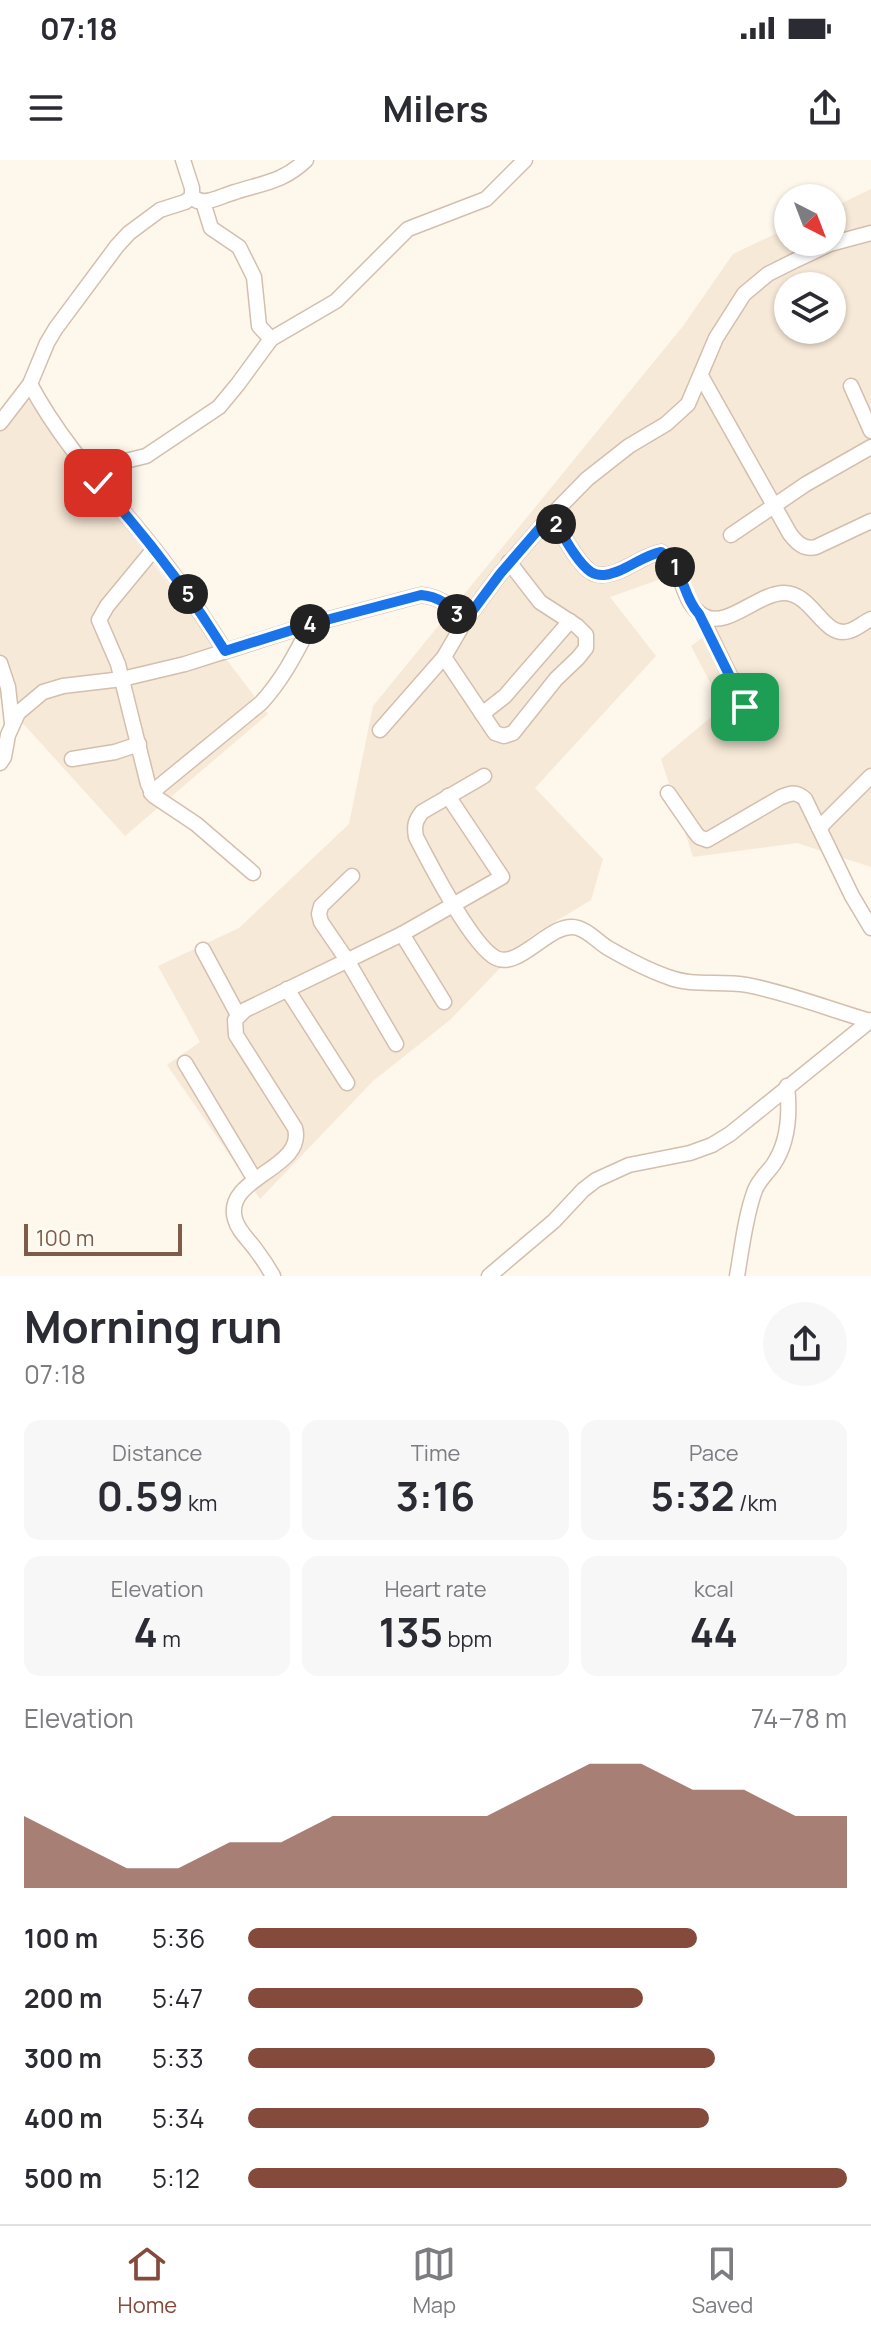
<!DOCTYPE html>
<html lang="en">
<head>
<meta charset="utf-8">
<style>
	:root { --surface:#fff; --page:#f7f7f7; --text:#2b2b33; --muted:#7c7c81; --line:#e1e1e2; --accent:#844a3c }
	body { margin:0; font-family:Manrope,sans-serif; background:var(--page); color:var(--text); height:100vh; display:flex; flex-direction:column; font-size:30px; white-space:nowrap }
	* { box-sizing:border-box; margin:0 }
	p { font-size:26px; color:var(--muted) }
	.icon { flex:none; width:44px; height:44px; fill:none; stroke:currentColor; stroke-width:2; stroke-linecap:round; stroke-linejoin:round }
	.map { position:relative; height:1116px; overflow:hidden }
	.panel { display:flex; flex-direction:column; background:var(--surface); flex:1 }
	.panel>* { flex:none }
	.needle { width:52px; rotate:138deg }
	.controls { position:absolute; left:774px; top:24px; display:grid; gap:16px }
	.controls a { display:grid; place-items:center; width:72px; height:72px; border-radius:50%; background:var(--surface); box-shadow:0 2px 6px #0004; font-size:40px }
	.scale { position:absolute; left:24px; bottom:20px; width:158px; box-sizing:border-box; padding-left:8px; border:4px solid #7d5d4a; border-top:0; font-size:22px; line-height:28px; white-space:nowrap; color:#7d5d4a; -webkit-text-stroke:6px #fffbf3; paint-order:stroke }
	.pin { position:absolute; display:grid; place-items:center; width:68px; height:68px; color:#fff; margin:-34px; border-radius:16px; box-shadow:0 4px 12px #0006 }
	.km { position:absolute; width:40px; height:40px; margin:-20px; border-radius:50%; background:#222; color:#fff; font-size:22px; line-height:40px; text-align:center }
	.round { display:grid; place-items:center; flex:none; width:84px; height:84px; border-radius:42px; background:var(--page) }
	.summary { display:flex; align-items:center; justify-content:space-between; height:136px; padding:0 24px }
	h1 { font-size:44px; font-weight:700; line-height:60px }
	.figures { display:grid; grid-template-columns:repeat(3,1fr); gap:12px; height:136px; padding:8px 24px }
	.figures div { display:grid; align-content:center; border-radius:16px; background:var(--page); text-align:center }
	.figures b { font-size:40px; font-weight:700 }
	.figures small { font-size:22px; font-weight:400 }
	.figures p { font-size:22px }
	.chart { height:224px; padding:16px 24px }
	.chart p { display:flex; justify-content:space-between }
	.chart svg { width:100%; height:144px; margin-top:8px; fill:var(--accent); opacity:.7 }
	ul { padding:0 24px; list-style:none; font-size:26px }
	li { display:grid; grid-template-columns:128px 96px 1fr; align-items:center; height:60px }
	li i { height:20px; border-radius:10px; background:var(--accent) }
	.status { display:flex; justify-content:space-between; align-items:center; height:56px; padding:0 40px; background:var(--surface); direction:ltr }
	.status svg { height:22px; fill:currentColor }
	header { display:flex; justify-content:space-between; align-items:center; height:104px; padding:0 24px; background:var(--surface); font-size:36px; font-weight:700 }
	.dock { display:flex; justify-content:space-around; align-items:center; height:112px; border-top:2px solid var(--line); background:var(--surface); font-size:22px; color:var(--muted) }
	.dock a { display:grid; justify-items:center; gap:4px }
	.dock .current { color:var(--accent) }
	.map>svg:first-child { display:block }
	.residential { fill:#f7e9d8; fill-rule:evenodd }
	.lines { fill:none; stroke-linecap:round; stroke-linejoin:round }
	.minor-casing { stroke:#d3bfae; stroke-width:17 }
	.minor { stroke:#fff; stroke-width:14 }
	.route-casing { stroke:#fff; stroke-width:16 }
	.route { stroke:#1a73e8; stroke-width:10 }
</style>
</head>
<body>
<div class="status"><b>07:18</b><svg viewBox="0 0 49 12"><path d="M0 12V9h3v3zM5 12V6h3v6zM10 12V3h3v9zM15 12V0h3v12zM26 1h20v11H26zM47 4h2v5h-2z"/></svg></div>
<header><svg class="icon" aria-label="menu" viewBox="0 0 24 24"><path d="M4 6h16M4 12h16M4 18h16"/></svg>Milers<svg class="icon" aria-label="share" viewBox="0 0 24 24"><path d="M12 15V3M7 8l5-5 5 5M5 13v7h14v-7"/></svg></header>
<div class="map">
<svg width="871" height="1116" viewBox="0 0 871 1116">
	<rect width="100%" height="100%" fill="#fef7eb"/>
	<g class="residential">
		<path d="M871 29V707L797 683 693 697 661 599 723 547 691 486 718 466 678 413 610 437 656 496 535 628 603 699 591 740 530 777 450 860 373 921 260 1039 167 905 200 882 158 806 239 768 349 664 373 546 683 166 733 94 788 68V82H832V48ZM788 126H832V170H788Z"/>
		<path d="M19 228 268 554 125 676 0 538V256Z"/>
	</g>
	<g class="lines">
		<g class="minor-casing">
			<g id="minor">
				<path d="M192 37 203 42 211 68 239 87 254 117 259 166 271 179"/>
				<path d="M197 41C211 43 221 36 235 32 263 23 283 22 306 0"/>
				<path d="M701 216 790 374C797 383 804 390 816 387L871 361"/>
				<path d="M30 224C57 275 95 318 132 362 166 402 197 446 225 491"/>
				<path d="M851 226 871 271"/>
				<path d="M0 263 30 224 47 183 56 168 117 86 129 73 160 50 185 42 192 37V28L183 0"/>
				<path d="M88 310 146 296 219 247 238 224 271 179 336 141 408 69 486 39 525 0"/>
				<path d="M551 355C561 371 576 402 591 412 600 418 612 414 621 410 635 404 646 395 661 392 685 405 679 443 704 456 727 469 758 433 784 433 813 433 823 479 849 471 857 469 864 462 871 459"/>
				<path d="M731 375 806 324 871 287"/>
				<path d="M154 389 107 446 99 460 118 504 148 624 154 636 196 664 253 713"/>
				<path d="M700 454 745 547"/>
				<path d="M444 497 495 573 504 576 513 573 556 519 578 498 586 488V475L577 466 540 442 509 402"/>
				<path d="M0 503 8 527 12 563"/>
				<path d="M482 554 505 536 570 461"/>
				<path d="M380 570 444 497 465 461 500 414 545 362 587 319 629 286 666 264 688 244 716 178 744 134 768 114 794 101 830 84 871 73"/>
				<path d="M72 599 115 592 139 584"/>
				<path d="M0 603 4 597 8 575 18 553 43 532 63 526 122 519 185 504 311 464 421 435C442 437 450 447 465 461"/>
				<path d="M484 616 422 652C415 661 414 666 416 677 430 704 472 786 496 798 520 810 552 759 578 768 589 771 598 782 608 788 627 799 648 810 668 817 693 827 721 820 747 825 788 833 829 849 870 861"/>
				<path d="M151 633 261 543C283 519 296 493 311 464"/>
				<path d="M668 633 695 672 699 677 707 680 781 637C791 633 796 631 805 639L852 736 871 768"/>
				<path d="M819 668 871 616"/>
				<path d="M352 716 321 746 319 754 321 762 347 800 396 884"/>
				<path d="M402 774 444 842"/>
				<path d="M203 790 238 855"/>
				<path d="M287 829 347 923"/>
				<path d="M185 903 255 1020"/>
				<path d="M273 1116C268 1107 262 1098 256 1090 249 1080 238 1071 235 1059 223 1017 306 1009 295 968L236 875 235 860 245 850 402 774 502 717 448 636"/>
				<path d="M489 1116 554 1061 583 1030 596 1020 629 1005 690 993 712 985 730 974 871 860"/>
				<path d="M737 1116C742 1088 745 1057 755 1030 759 1020 767 1013 773 1005 789 982 790 952 787 926"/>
			</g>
		</g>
		<use href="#minor" class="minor"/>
	</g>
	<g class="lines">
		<g class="route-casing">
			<path id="route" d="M98 323C145 375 188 431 225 491L311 464 421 435C442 437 450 447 465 461L500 414 551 355C561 371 576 402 591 412 601 418 611 414 621 410 635 404 646 395 661 392 683 404 682 436 699 454L745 547"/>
		</g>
		<use href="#route" class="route"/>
	</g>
</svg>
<div class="controls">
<a><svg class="needle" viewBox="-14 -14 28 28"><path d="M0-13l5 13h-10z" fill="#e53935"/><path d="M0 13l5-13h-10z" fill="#7c7c81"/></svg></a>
<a><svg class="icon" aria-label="layers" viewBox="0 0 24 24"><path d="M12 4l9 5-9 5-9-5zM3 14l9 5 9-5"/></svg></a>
</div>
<div class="scale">100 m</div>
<div class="pin" style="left:745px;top:547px;background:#1e9e55"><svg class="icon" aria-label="arrive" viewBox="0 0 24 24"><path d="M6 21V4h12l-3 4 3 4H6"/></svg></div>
<div class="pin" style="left:98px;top:323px;background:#d93025"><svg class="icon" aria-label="check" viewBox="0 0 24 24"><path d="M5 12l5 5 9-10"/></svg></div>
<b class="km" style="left:675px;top:407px">1</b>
<b class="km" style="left:556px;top:364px">2</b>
<b class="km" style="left:457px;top:454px">3</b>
<b class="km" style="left:310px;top:464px">4</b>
<b class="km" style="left:188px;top:434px">5</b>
</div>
<section class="panel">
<div class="summary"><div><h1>Morning run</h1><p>07:18</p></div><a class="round"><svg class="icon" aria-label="share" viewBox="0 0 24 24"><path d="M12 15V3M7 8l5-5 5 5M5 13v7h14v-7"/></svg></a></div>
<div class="figures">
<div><p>Distance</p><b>0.59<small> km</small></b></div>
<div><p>Time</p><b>3:16</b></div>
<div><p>Pace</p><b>5:32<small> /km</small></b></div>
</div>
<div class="figures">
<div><p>Elevation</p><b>4<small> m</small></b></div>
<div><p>Heart rate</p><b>135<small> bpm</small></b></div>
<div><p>kcal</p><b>44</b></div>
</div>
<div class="chart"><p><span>Elevation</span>74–78 m</p>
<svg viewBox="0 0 160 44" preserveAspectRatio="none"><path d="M0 44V22L10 30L20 38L30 38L40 30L50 30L60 22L70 22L80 22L90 22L100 14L110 6L120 6L130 14L140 14L150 22L160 22V44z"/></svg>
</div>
<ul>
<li><b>100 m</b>5:36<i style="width:75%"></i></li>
<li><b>200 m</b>5:47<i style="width:66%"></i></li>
<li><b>300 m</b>5:33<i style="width:78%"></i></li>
<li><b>400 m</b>5:34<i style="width:77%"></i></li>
<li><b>500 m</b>5:12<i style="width:100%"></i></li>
</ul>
</section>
<nav class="dock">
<a class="current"><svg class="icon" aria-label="home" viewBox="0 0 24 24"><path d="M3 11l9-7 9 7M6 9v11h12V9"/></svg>Home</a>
<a><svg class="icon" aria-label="map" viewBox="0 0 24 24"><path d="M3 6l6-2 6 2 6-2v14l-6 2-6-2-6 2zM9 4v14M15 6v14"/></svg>Map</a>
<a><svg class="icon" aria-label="saved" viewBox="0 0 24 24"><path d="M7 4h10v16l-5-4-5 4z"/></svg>Saved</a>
</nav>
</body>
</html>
